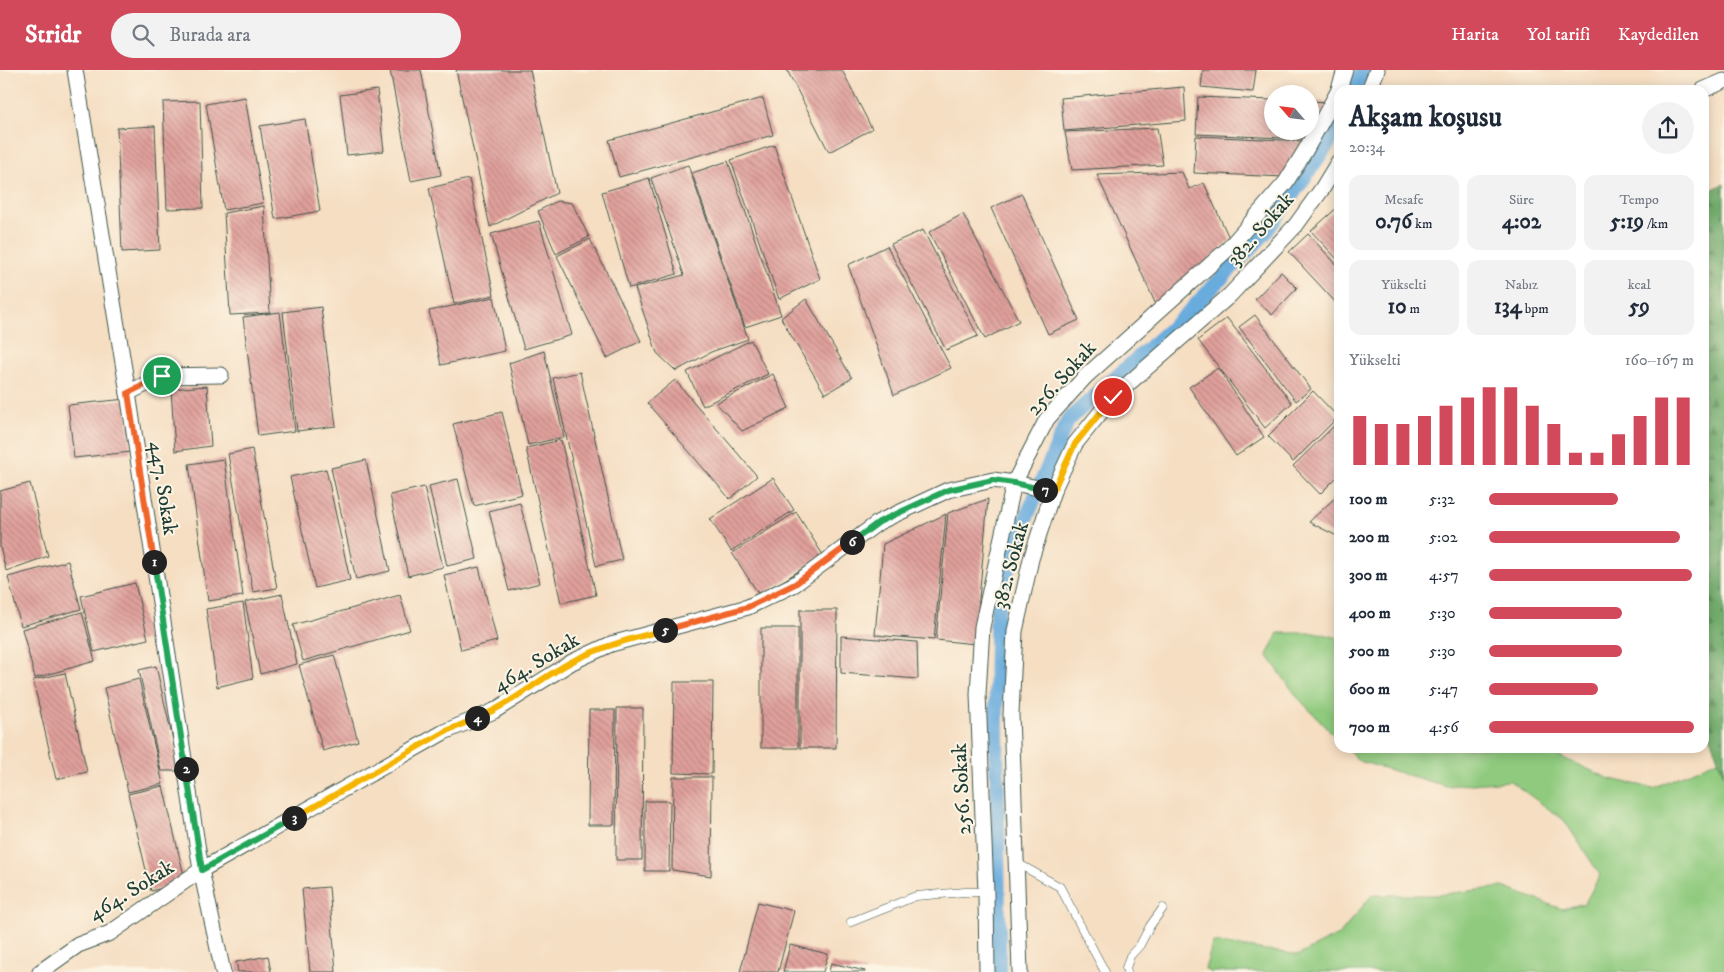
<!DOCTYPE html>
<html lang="tr">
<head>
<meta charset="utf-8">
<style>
	:root { --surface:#fff; --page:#f2f2f3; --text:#1f2937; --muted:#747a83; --accent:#d1495b }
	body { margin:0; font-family:"IM FELL DW Pica",serif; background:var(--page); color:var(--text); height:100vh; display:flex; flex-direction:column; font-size:19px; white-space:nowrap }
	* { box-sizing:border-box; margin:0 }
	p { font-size:16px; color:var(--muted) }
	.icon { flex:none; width:28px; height:28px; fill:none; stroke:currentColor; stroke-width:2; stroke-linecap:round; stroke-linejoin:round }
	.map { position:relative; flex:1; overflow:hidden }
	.drawer { position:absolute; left:1334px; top:15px; width:375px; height:668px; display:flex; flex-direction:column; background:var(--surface); border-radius:15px; box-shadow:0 2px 12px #0003 }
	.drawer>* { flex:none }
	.needle { width:32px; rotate:298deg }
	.controls { position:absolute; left:1264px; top:15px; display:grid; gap:10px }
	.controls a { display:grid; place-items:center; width:55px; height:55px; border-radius:50%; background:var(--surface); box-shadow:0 2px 12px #0003; font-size:25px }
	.pin { position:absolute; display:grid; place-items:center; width:42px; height:42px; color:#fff; margin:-21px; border:2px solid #fff; border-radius:50%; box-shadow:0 1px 5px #0007 }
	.km { position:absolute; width:25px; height:25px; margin:-12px; border-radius:50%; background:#222; color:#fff; font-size:14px; line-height:25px; text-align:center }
	.round { display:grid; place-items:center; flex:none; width:52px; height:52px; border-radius:26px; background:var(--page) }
	.overview { display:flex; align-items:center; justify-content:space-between; height:85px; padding:0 15px }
	h1 { font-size:28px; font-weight:700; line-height:38px }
	.stats { display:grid; grid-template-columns:repeat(3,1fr); gap:8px; height:85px; padding:5px 15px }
	.stats div { display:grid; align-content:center; border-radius:12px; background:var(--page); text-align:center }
	.stats b { font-size:21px; font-weight:700 }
	.stats small { font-size:14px; font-weight:400 }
	.stats p { font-size:14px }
	.chart { height:140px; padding:10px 15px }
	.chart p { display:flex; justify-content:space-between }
	.chart svg { width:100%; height:90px; margin-top:5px; stroke:var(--accent); stroke-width:6 }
	ul { padding:0 15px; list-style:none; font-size:16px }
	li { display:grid; grid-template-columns:80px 60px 1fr; align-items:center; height:38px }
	li i { height:12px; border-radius:6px; background:var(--accent) }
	header { display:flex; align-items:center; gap:30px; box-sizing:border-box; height:70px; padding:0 25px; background:var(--accent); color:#fff }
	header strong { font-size:24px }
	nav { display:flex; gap:28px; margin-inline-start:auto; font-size:18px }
	.search { width:350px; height:45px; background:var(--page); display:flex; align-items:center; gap:12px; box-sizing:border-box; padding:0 18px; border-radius:28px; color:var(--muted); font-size:19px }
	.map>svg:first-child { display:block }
	.grass { fill:#8fca7e; stroke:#578459 }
	.forest { fill:url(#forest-firs); stroke:#497650 }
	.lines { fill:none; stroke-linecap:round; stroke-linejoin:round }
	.canal { stroke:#68abdd; stroke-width:15 }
	.building { fill:url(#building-back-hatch) }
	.lane-casing { stroke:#3f5549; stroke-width:9 }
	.street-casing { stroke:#3f5549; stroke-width:17 }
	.lane { stroke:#fff; stroke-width:8 }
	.street { stroke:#fff; stroke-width:15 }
	.split-1-casing { stroke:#fff; stroke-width:10 }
	.split-2-casing { stroke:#fff; stroke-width:10 }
	.split-3-casing { stroke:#fff; stroke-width:10 }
	.split-4-casing { stroke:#fff; stroke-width:10 }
	.split-5-casing { stroke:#fff; stroke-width:10 }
	.split-6-casing { stroke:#fff; stroke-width:10 }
	.split-7-casing { stroke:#fff; stroke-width:10 }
	.split-8-casing { stroke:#fff; stroke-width:10 }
	.split-1 { stroke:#f0652b; stroke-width:6 }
	.split-2 { stroke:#22a559; stroke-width:6 }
	.split-3 { stroke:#22a559; stroke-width:6 }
	.split-4 { stroke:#f5b400; stroke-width:6 }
	.split-5 { stroke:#f5b400; stroke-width:6 }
	.split-6 { stroke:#f0652b; stroke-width:6 }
	.split-7 { stroke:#22a559; stroke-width:6 }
	.split-8 { stroke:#f5b400; stroke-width:6 }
	.labels { text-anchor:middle; stroke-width:4; stroke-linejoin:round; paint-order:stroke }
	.street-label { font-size:21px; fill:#1f3d34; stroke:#fcf5e5 }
</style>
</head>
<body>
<header>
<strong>Stridr</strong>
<div class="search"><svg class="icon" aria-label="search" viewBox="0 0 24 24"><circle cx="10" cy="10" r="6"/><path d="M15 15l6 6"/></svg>Burada ara</div>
<nav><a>Harita</a><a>Yol tarifi</a><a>Kaydedilen</a></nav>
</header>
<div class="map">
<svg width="1724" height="902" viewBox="0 0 1724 902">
	<defs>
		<pattern id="forest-firs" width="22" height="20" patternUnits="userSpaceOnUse" patternTransform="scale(1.25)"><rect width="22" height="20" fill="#73ae6d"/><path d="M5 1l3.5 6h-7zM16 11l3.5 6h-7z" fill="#5e8f5a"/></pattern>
		<pattern id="building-back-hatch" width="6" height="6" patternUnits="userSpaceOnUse" patternTransform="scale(1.25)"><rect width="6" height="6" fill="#e1a09c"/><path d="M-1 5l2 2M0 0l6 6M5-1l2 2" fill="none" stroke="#b68480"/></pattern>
	</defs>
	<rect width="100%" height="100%" fill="#fcf5e5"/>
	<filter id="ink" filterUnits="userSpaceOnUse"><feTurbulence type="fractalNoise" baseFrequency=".02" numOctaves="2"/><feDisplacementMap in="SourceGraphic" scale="10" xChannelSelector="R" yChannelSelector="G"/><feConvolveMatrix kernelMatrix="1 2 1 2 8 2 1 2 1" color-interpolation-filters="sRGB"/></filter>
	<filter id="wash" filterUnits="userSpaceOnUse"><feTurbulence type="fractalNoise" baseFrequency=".0096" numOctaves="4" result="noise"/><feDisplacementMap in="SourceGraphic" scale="20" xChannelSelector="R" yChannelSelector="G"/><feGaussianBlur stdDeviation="1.12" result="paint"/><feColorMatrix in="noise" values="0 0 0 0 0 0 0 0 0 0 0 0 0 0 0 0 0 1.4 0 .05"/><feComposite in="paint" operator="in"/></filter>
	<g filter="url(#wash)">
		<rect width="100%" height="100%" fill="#f5dec2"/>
		<g class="grass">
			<path d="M1278 563H1319L1339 568V670L1298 628 1267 585Z"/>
			<path d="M1346 678H1541L1610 709 1653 718 1718 690 1724 705V902H1210L1205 899 1213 872 1299 885 1340 864 1372 825H1436L1503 817 1562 839 1585 833 1600 805 1564 750 1510 711 1446 716 1359 691Z"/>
		</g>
		<path class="forest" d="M1724 114V705L1704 650V123Z"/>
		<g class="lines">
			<g class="canal">
				<path d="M1353 20 1363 0"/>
				<path d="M999 902 996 601 997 541 1013 479 1068 350 1186 245 1265 163 1328 74 1339 51"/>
			</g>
		</g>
		<g id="blocks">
			<g class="building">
				<path d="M390 0H421L441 105 411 111Z"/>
				<path d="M456 0H530L557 123 490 157Z"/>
				<path d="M787 0H842L872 59 829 82Z"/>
				<path d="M1203 0H1256L1253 22 1201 17Z"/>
				<path d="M1184 17 1186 51 1064 61 1061 28Z"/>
				<path d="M377 20 384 81 347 85 340 25Z"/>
				<path d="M245 27 263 133 224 140 206 34Z"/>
				<path d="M1198 27 1272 30V61H1310V31L1328 32 1306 69 1196 64Z"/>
				<path d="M763 28 773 65 619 107 609 70Z"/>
				<path d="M200 31 203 138 167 139 163 32Z"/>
				<path d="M305 49 320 141 275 149 260 56Z"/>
				<path d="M155 56 160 180 122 182 117 58Z"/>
				<path d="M1157 58 1163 95 1072 100 1065 62Z"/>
				<path d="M1196 66 1305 71 1285 107 1194 103Z"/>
				<path d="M774 75 820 209 779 229 731 90Z"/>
				<path d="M728 91 781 245 745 257 692 103Z"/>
				<path d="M688 95 748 269 711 282 676 301 657 283 635 218 684 205 651 108Z"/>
				<path d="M1182 102 1189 119 1204 113 1230 170 1157 237 1097 105Z"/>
				<path d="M649 108 677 204 629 218 602 122Z"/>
				<path d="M469 109 494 225 454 234 429 118Z"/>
				<path d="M1022 124 1079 250 1048 264 991 138Z"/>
				<path d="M557 131 572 133 589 167 556 184 538 141Z"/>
				<path d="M264 136 270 243 230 245 224 143Z"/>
				<path d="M1339 136V191L1311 161Z"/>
				<path d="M963 144 1019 251 985 269 929 162Z"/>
				<path d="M539 151 572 265 524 279 491 164Z"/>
				<path d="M923 160 978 266 946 280 891 174Z"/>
				<path d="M1308 164 1339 197V236L1289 182Z"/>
				<path d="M590 169 641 271 607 288 557 186Z"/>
				<path d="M887 176 951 298 894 325 848 195Z"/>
				<path d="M1281 202 1297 218 1272 245 1255 229Z"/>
				<path d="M494 227 505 281 441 295 429 241Z"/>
				<path d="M806 229 852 308 825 324 781 248Z"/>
				<path d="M321 237 336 356 297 361 283 242Z"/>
				<path d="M280 242 295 361 258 366 243 247Z"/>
				<path d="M1255 245 1311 319 1296 331 1239 257Z"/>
				<path d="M1227 248 1292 333 1265 358 1198 270Z"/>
				<path d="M751 270 768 304 703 336 687 302Z"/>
				<path d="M544 281 564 367 528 375 509 293Z"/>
				<path d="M1218 298 1264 367 1236 386 1189 317Z"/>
				<path d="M580 302 622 490 596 496 553 308Z"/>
				<path d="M773 304 789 338 742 361 716 333Z"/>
				<path d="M675 310 757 406 730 429 647 333Z"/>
				<path d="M207 316 211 376 175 381 171 319Z"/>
				<path d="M1313 321 1338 347 1293 392 1268 366Z"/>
				<path d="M126 329 131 382 74 388 68 335Z"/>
				<path d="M502 342 522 424 474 436 453 354Z"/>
				<path d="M1339 351V405L1320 424 1293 396Z"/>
				<path d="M561 370 596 525 561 533 526 378Z"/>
				<path d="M252 379 277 518 253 522 228 384Z"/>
				<path d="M224 389 243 526 208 531 189 394Z"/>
				<path d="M366 390 390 501 356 509 331 398Z"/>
				<path d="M326 399 350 510 315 518 290 407Z"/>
				<path d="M773 408 794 440 731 481 710 449Z"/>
				<path d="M458 409 477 489 447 496 429 416Z"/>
				<path d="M30 413 48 486 6 501 0 476V421Z"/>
				<path d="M424 417 443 497 408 506 390 425Z"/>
				<path d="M1339 424V467L1309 452Z"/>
				<path d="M988 429 975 574 936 570 948 443Z"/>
				<path d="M520 433 540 513 509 521 489 441Z"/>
				<path d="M796 442 823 485 760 526 732 483Z"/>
				<path d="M946 444 934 570 875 565 883 474Z"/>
				<path d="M68 491 81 539 21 556 8 507Z"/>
				<path d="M479 497 497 571 461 580 444 505Z"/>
				<path d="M135 513 148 569 94 582 81 526Z"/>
				<path d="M282 524 297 594 260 604 245 532Z"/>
				<path d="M400 525 410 560 303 591 293 555Z"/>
				<path d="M243 533 253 608 217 617 206 539Z"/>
				<path d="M800 540H837L836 678H800Z"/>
				<path d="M82 542 95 591 35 608 22 559Z"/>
				<rect x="761" y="558" width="37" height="120"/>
				<path d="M841 566 917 572 918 609 841 603Z"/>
				<path d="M334 585 358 671 323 681 299 595Z"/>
				<path d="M156 596 180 701H161L139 600Z"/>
				<path d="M65 603 87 702 56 709 33 610Z"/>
				<path d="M139 609 163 714 128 722 104 618Z"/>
				<path d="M674 612H713L712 704 673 703Z"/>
				<path d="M617 638H643L642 790H616Z"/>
				<path d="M589 640H615L614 755H588Z"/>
				<path d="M673 707H712L711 806 672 800Z"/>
				<path d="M163 716 184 806 174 815 151 821 128 724Z"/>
				<path d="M645 731H670L669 801H645Z"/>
				<path d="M329 817 336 902H310L302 819Z"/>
				<path d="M758 832 794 841 778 902H740Z"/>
				<path d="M790 875 828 884 823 902H783Z"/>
				<path d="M268 886 271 902H238L236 892Z"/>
				<path d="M831 893 865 901V902H829Z"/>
			</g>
		</g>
	</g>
	<g filter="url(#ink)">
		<use href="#blocks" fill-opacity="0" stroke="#3f5549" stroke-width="1"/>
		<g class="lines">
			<g class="lane-casing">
				<g id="lane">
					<path d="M1017 793 1060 817 1105 902"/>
					<path d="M851 852 916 826 965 822H986"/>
					<path d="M1127 902 1126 898 1130 886 1140 875 1150 856 1163 838"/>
				</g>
			</g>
			<g class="street-casing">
				<g id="street">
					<path d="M75 0 128 323 201 800 223 902"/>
					<path d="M1369 20 1377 0"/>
					<path d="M1703 20 1724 11"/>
					<path d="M128 323 162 306 221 305"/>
					<path d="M40 902 78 875 110 863 201 800 444 662 494 641 572 592 611 574 748 537 795 514 879 452 948 420 993 410 1014 413 1053 421"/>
					<path d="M987 902 986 822 978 624 982 557 1014 413 1047 349 1085 307 1229 178 1286 112 1305 81 1338 22 1345 0"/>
					<path d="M1020 902 1011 644 1015 561 1031 489 1053 421 1075 374 1113 327 1230 225 1296 155 1322 119 1339 91"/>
				</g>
			</g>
			<use href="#lane" class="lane"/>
			<use href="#street" class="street"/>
		</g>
	</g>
	<g class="lines" filter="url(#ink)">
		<g class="split-1-casing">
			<path id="split-1" d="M154 492 128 323 162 306"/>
		</g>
		<g class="split-2-casing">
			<path id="split-2" d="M154 492 186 699"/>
		</g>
		<g class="split-3-casing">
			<path id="split-3" d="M186 699 202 800 294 748"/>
		</g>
		<g class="split-4-casing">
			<path id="split-4" d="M294 748 444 662 477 648"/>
		</g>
		<g class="split-5-casing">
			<path id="split-5" d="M477 648C512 634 540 608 573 591 603 576 633 568 665 560"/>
		</g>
		<g class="split-6-casing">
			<path id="split-6" d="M665 560 748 537 795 514 852 472"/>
		</g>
		<g class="split-7-casing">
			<path id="split-7" d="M852 472 879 452 948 420 993 410 1014 413 1045 420"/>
		</g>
		<g class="split-8-casing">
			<path id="split-8" d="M1045 420 1053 421 1075 374 1113 327"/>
		</g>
		<use href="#split-1" class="split-1"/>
		<use href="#split-2" class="split-2"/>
		<use href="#split-3" class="split-3"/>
		<use href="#split-4" class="split-4"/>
		<use href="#split-5" class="split-5"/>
		<use href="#split-6" class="split-6"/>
		<use href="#split-7" class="split-7"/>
		<use href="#split-8" class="split-8"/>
	</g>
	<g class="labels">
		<g class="street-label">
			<text transform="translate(1260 159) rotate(-49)" y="7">382. Sokak</text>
			<text transform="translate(1061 308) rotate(-48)" y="7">256. Sokak</text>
			<text transform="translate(164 418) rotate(81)" y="7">447. Sokak</text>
			<text transform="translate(1010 495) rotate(-75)" y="7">382. Sokak</text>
			<text transform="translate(536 592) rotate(-31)" y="7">464. Sokak</text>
			<text transform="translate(961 719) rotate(-93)" y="7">256. Sokak</text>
			<text transform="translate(131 820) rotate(-32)" y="7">464. Sokak</text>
		</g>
	</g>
</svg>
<div class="controls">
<a><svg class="needle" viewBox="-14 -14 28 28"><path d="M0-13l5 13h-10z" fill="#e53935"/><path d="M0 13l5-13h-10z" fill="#747a83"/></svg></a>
</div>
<div class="pin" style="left:162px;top:306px;background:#1e9e55"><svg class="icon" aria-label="arrive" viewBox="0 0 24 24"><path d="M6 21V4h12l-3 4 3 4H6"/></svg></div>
<div class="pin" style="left:1113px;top:327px;background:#d93025"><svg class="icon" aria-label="check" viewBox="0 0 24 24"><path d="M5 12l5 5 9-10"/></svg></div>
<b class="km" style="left:154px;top:492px">1</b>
<b class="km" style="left:186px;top:699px">2</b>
<b class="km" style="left:294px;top:748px">3</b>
<b class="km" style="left:477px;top:648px">4</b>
<b class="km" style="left:665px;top:560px">5</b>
<b class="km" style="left:852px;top:472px">6</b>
<b class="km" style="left:1045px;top:420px">7</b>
<section class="drawer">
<div class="overview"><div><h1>Akşam koşusu</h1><p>20:34</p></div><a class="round"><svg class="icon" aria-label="share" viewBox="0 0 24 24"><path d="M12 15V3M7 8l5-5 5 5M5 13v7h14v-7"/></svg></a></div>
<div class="stats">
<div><p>Mesafe</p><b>0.76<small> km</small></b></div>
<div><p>Süre</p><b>4:02</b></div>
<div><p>Tempo</p><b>5:19<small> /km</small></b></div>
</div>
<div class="stats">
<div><p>Yükselti</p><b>10<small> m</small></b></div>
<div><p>Nabız</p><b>134<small> bpm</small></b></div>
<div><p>kcal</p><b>59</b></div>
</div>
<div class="chart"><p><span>Yükselti</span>160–167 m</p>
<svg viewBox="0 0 160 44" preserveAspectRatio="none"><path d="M5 44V20M15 44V24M25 44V24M35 44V20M45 44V15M55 44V11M65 44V6M75 44V6M85 44V15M95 44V24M105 44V38M115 44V38M125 44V29M135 44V20M145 44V11M155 44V11"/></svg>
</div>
<ul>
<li><b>100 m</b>5:32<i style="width:63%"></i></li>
<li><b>200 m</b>5:02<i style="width:93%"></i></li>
<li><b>300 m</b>4:57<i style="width:99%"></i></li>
<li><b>400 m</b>5:30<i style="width:65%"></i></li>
<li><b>500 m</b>5:30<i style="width:65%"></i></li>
<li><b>600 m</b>5:47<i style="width:53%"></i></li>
<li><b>700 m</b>4:56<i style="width:100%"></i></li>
</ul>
</section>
</div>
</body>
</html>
